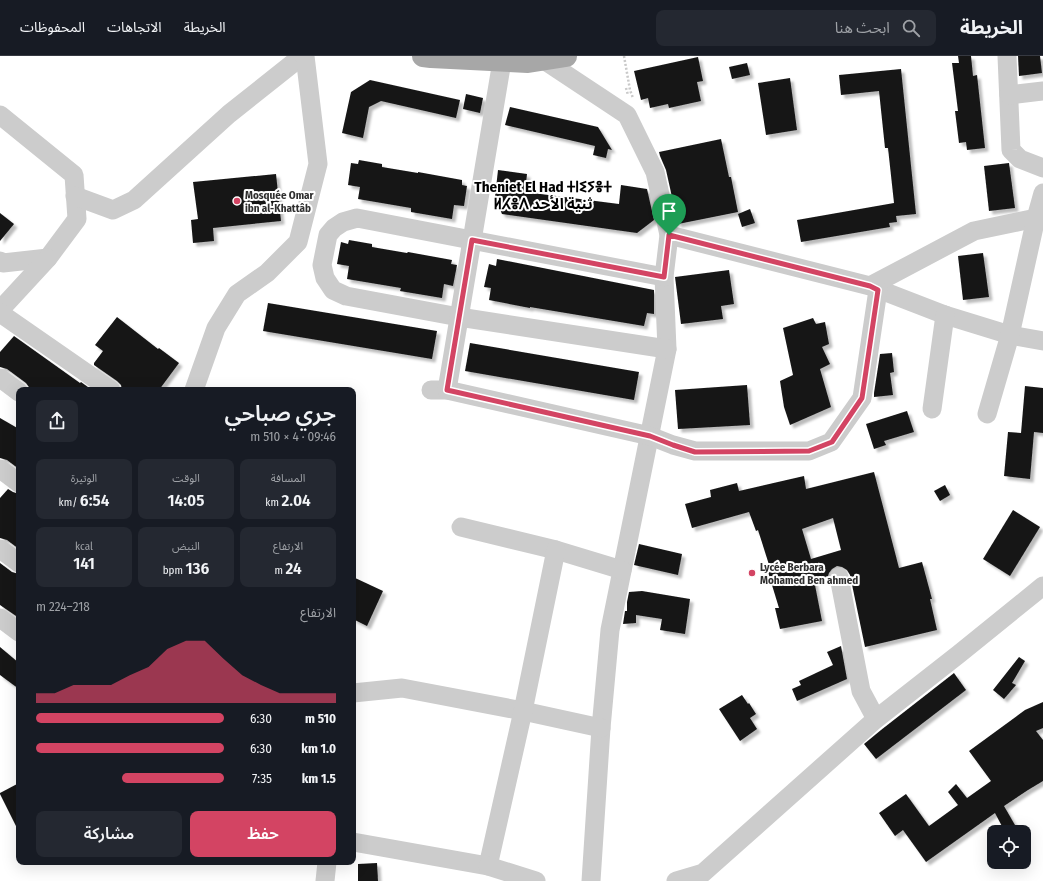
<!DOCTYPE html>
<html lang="ar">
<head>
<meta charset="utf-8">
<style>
	:root { --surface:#171b24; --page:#242831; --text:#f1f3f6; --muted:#9ea1a6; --line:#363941; --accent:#d34463 }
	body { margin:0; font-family:"Fira Sans Condensed","Noto Sans Arabic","Noto Sans Tifinagh",sans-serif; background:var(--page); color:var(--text); direction:rtl; height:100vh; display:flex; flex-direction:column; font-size:15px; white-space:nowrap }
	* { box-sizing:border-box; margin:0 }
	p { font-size:13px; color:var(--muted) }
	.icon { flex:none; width:22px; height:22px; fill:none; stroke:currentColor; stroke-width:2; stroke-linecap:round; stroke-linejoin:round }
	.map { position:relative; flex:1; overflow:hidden; direction:ltr }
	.panel { position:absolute; left:16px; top:331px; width:340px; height:478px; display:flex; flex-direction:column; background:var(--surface); border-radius:8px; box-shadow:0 4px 16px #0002; direction:rtl }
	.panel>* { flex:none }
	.tools { position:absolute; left:987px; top:769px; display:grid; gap:8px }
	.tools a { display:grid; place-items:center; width:44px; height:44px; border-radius:8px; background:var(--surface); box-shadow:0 4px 16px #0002; font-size:20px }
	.pin { position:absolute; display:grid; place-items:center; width:34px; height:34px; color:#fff; margin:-41px -17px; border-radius:50% 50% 50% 0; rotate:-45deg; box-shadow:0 0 4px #0007 }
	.pin .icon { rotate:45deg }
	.round { display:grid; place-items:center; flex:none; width:42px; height:42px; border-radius:8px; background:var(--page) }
	.headline { display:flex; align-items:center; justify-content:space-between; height:68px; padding:0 20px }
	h1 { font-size:22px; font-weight:600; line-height:30px }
	.stats { display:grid; grid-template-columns:repeat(3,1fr); gap:6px; height:68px; padding:4px 20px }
	.stats div { display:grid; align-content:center; border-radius:8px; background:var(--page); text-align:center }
	.stats b { font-size:17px; font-weight:600 }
	.stats small { font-size:11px; font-weight:400 }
	.stats p { font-size:11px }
	.chart { height:112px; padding:8px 20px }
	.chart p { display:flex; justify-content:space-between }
	.chart svg { width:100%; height:72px; margin-top:4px; fill:var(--accent); opacity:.7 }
	.button { display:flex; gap:8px; margin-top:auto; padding:8px 20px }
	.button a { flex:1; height:46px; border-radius:8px; background:var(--accent); color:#fff; font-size:16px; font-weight:600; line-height:46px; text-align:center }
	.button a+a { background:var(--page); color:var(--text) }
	ul { padding:0 20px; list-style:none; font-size:13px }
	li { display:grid; grid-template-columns:64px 48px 1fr; align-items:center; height:30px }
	li i { height:10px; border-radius:5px; background:var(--accent) }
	header { display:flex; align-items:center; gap:24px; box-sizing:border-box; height:56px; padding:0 20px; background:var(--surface); border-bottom:1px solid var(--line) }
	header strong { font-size:19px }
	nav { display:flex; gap:22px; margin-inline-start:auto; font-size:14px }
	.search { width:280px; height:36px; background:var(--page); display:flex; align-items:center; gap:10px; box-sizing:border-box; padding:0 14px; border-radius:8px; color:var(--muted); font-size:15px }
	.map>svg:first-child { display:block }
	.building { fill:#161616; fill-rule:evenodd; filter:url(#shadow) }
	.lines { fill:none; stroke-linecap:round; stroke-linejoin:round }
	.path { stroke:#c9c9c9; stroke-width:2.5; stroke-dasharray:2 2; stroke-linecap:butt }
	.minor { stroke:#ccc; stroke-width:19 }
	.major { stroke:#a7a7a7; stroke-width:22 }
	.route-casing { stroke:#fff; stroke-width:8 }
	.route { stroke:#d34463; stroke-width:5 }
	.poi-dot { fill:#d34463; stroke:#fff; stroke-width:1.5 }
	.labels { text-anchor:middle; stroke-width:4; stroke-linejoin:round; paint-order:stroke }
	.poi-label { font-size:11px; font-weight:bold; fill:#2f2f2f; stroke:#fff; text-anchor:start }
	.district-label { font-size:15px; font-weight:bold; fill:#000; stroke:#fff }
</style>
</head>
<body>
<header>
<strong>الخريطة</strong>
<div class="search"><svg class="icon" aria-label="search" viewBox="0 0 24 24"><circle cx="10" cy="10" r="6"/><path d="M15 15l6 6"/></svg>ابحث هنا</div>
<nav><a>الخريطة</a><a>الاتجاهات</a><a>المحفوظات</a></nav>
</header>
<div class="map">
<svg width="1043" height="825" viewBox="0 0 1043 825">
	<defs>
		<filter id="shadow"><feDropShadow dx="3.5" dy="3.5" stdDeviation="1" flood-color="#0004"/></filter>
	</defs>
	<rect width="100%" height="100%" fill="#fff"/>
	<g class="building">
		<path d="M958 0H971L973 20 977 19 985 92 967 94 966 86 959 87 955 55H958L952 7H959Z"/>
		<path d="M1018 0H1040L1042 17 1019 20Z"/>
		<path d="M698 1 703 25 697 26 701 45 669 52 668 48 650 52 648 42 641 44 634 15Z"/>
		<path d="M747 7 750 19 732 23 729 11Z"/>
		<path d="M901 13 916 158 896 160 897 166 889 167 890 171 801 186 797 164 894 147 888 92H885L879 35 841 39 839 19Z"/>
		<path d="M790 22 797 74 766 79 758 27Z"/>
		<path d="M370 24 460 44 456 62 381 45 369 51 363 82 342 77 351 36Z"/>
		<path d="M466 38 483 42 480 57 463 53Z"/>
		<path d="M510 51 598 71 612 94 608 93 606 102 593 99 595 90 505 69Z"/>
		<path d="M721 83 729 121H731L738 156 678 168 666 114 660 100 659 96Z"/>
		<path d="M359 104 382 108V111L418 117V116L462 124V129L467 130 464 150 454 149 452 163 411 156V152L358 143 360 131 348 129 351 107 358 108Z"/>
		<path d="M1009 107 1015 152 989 155 984 110Z"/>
		<path d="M498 114 527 118 525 136 619 148 621 129 647 133 654 164 637 177 502 158 495 141Z"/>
		<path d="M276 118 281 165 213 172 214 185 193 187 191 164 198 163 193 126Z"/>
		<path d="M750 153 755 167 742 171 738 158Z"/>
		<path d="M0 157 14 168 0 185Z"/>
		<path d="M349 184 372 188V191L407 197 408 196 452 204 451 208 457 209 453 230 444 228 442 242 400 235 401 232 347 223 349 210 337 208 341 186 348 188Z"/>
		<path d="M983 197 989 241 963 244 958 200Z"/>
		<path d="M497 203 654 234V258L647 257 644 270 530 251V252L489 244 491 232 484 231 489 208 496 210Z"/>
		<path d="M729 214 734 248 721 250 723 263 681 268 675 221Z"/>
		<path d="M268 247 437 275 432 303 263 275Z"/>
		<path d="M117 261 158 293 159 292 179 307 159 334H122L121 329 117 325 94 309V307L103 295 95 289Z"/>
		<path d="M813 262 816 268 825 266 829 288 822 291 830 308 820 313 831 351 790 369 784 351 780 325 793 319 783 272Z"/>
		<path d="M14 280 80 327 81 326 92 334H31L26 327 7 313 0 311V296Z"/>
		<path d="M470 287 639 316 634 344 465 315Z"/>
		<path d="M892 297 894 316 890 317 893 339 874 341V337L880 298Z"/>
		<path d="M747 329 750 369 678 373 675 334Z"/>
		<path d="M1025 330 1043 332V377L1034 376 1030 423 1004 420 1008 376 1021 377Z"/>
		<path d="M907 355 914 376 884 385 886 389 874 393 866 368Z"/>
		<path d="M0 362 19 373V413L7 404 0 402Z"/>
		<path d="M874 416 899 512 922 506 932 543H930L937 574 865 591 850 519 847 514 842 511 837 510 832 513 829 517 828 520 814 524 822 565 780 573 775 552H779L768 516 771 515 758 474 756 475 749 456 692 472 685 448 711 441 710 434 737 427 739 435 804 420 806 433ZM833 462 841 494 811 503 802 473Z"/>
		<path d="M945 429 950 439 940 445 934 435Z"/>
		<path d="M8 433 13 436 19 438V493L7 484 0 482V442Z"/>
		<path d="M1013 454 1040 471 1010 520 983 503Z"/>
		<path d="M639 488 682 498 678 519 634 509Z"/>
		<path d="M0 507 12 516 19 518V562L0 549Z"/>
		<path d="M353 521 383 535 367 570 353 563Z"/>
		<path d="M642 535 690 543 685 578 660 574 662 563 636 559V567L623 568 625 555H627V546L629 536Z"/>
		<path d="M841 590 847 623 797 645 792 633 801 629 799 625 833 609 827 596Z"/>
		<path d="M0 591 19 607V633L0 619Z"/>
		<path d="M1019 601 1025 605 1012 627 1016 629 1004 643 993 634Z"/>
		<path d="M954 617 966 634 876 703 864 688 881 674Z"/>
		<path d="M742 639 748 648 749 647 756 658 750 662 757 673 740 685 719 653Z"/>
		<path d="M1043 646V672L1036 675 1043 684V725L1028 734 1004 750 1019 776H1005L995 757 926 806 903 774 895 780 879 757 906 738 929 770 958 749 948 736 956 728 967 742 991 725 969 695 1025 654Z"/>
		<path d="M19 727V776L0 738V737Z"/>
		<path d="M377 807 378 825H358V808Z"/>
	</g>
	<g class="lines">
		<g class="path">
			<path d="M624 0 630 34 633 42"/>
			<path d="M626 32 628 39"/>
		</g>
		<g class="minor">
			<path d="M1007 0 1011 94 1020 103 1043 112"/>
			<path d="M544 4 627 59 655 116 669 179 664 221 667 293 610 574 601 672 591 825"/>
			<path d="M1009 39 1043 35"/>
			<path d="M0 59 74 119 77 163 48 202 3 207 0 205"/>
			<path d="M75 140 113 154 134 144 229 58 302 0"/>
			<path d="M669 179 870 230 945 259 1010 279 1043 285"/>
			<path d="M664 221 357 162 343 166 334 172 328 179 322 209 325 222 333 234 346 240 459 261 667 293"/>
			<path d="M870 230 974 175 1036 162H1043"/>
			<path d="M0 254 48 202"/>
			<path d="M0 257 111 334"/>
			<path d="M0 322 19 336"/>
			<path d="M194 334 216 272 237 238 267 217 298 186 318 108 305 0"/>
			<path d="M431 334H447L650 380 673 389 695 395H809L831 386 862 342 878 234"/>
			<path d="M447 334 502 5"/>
			<path d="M932 353 945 259"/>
			<path d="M987 358 1010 279 1036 162 1043 137"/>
			<path d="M0 413 19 427"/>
			<path d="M461 471 556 494 622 514"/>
			<path d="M0 493 19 507"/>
			<path d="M839 521 861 635 876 663"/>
			<path d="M0 562 19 576"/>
			<path d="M353 637 402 632 523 655 601 672"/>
			<path d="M353 786 488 810 523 655 556 494"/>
			<path d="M488 810 536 825"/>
			<path d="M325 825 327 806"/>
			<path d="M676 825 703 817 876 663 959 598 1043 530"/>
		</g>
		<path class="major" d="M423 0 431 1 528 6 566 0"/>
	</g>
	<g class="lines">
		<g class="route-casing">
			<path id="route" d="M669 179 870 230 878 234 862 342 832 386 809 395 695 396 673 389 650 380 447 334 472 184 664 221Z"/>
		</g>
		<use href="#route" class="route"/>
	</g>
	<g class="poi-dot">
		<circle cx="237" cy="145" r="4"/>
		<circle cx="752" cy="517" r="4"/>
	</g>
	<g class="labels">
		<g class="poi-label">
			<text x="245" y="143">Mosquée Omar<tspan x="245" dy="13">ibn al-Khattâb</tspan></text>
			<text x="760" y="515">Lycée Berbara<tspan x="760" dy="13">Mohamed Ben ahmed</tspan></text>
		</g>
		<g class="district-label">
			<text x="543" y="136">Theniet El Had ⵜⵏⵉⵢⴻⵜ<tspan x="543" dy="17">ⵍⵃⴻⴷ ثنية الأحد</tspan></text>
		</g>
	</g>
</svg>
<div class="tools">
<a><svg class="icon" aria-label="locate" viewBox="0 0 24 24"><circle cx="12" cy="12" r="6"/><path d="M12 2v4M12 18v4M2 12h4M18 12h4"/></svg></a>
</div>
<div class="pin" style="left:669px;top:179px;background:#1e9e55"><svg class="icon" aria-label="arrive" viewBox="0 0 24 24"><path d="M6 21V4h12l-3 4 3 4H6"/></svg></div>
<section class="panel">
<div class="headline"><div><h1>جري صباحي</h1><p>09:46 · 4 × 510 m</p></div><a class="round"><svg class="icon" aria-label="share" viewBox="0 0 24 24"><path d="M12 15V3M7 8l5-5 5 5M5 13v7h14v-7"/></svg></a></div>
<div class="stats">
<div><p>المسافة</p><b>2.04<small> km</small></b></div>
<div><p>الوقت</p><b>14:05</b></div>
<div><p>الوتيرة</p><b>6:54<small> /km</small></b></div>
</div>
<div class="stats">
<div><p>الارتفاع</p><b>24<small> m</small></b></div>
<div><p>النبض</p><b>136<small> bpm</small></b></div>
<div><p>kcal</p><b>141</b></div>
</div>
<div class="chart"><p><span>الارتفاع</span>218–224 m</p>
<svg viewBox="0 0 160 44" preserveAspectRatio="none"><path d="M0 44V38L10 38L20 33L30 33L40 33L50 27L60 22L70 11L80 6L90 6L100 17L110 27L120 33L130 38L140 38L150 38L160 38V44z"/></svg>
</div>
<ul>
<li><b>510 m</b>6:30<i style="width:100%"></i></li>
<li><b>1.0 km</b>6:30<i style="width:100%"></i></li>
<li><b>1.5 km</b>7:35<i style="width:54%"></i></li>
</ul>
<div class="button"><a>حفظ</a><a>مشاركة</a></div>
</section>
</div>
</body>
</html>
